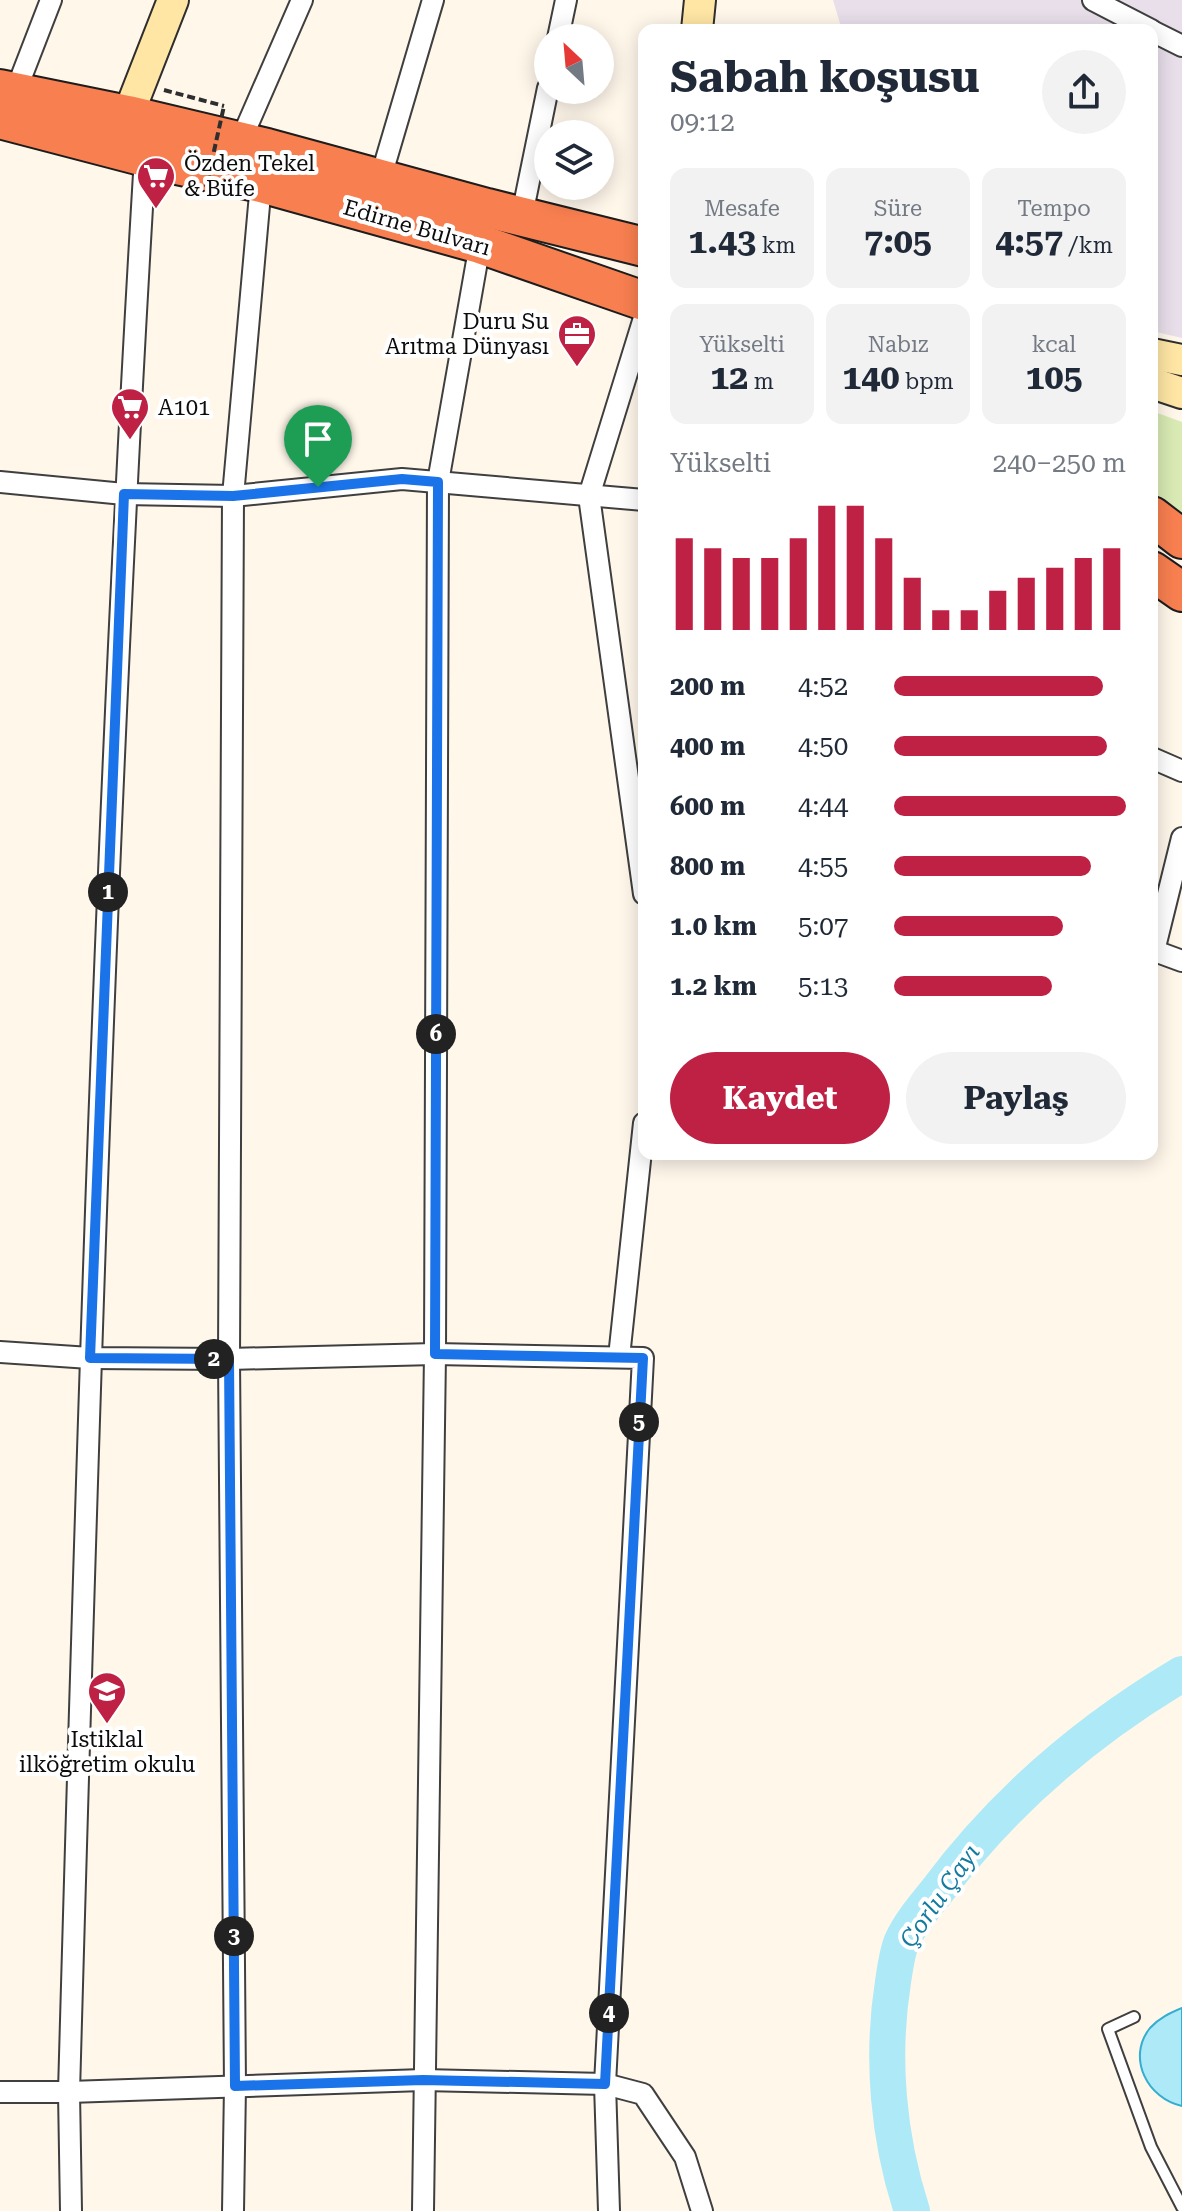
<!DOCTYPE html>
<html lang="tr">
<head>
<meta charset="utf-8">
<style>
	:root { --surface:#fff; --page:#f2f2f3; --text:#1f2937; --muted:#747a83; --accent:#be2144 }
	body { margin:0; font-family:"Roboto Serif",serif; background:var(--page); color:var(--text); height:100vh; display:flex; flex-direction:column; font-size:30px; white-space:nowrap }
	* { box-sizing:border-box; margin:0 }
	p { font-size:26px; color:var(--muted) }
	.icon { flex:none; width:44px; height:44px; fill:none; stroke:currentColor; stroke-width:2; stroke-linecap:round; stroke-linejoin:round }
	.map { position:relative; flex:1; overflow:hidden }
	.drawer { position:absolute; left:638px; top:24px; width:520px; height:1136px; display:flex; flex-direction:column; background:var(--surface); border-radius:16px; box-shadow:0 4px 20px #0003 }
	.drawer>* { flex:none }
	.needle { width:52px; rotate:334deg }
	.tools { position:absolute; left:534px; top:24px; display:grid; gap:16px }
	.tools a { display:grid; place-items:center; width:80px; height:80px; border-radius:50%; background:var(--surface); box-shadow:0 4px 20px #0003; font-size:40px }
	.pin { position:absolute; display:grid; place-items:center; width:68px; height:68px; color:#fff; margin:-82px -34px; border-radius:50% 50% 50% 0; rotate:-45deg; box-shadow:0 0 8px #0007 }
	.pin .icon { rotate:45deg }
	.km { position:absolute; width:40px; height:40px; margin:-20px; border-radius:50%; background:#222; color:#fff; font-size:22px; line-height:40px; text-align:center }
	.round { display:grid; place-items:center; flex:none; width:84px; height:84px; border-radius:42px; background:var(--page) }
	.headline { display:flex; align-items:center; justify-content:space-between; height:136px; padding:0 32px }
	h1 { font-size:44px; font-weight:700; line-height:60px }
	.stats { display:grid; grid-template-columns:repeat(3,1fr); gap:12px; height:136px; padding:8px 32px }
	.stats div { display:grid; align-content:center; border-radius:16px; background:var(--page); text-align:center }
	.stats b { font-size:34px; font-weight:700 }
	.stats small { font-size:22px; font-weight:400 }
	.stats p { font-size:22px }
	.chart { height:224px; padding:16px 32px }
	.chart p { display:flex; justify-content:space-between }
	.chart svg { width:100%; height:144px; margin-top:8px; stroke:var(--accent); stroke-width:6 }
	.cta { display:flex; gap:16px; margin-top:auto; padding:16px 32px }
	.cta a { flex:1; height:92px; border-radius:48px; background:var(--accent); color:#fff; font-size:32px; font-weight:700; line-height:92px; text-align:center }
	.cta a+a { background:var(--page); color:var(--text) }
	ul { padding:0 32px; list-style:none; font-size:26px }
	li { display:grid; grid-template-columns:128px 96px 1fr; align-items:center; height:60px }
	li i { height:20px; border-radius:10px; background:var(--accent) }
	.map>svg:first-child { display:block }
	.industrial { fill:#e8dfeb }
	.green { fill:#d9eab4 }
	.water { fill:#aee9f7; stroke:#33add0; stroke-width:2 }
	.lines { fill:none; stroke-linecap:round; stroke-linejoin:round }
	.river { stroke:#aee9f7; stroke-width:36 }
	.lane-casing { stroke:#3f3f3f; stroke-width:14 }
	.street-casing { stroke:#3f3f3f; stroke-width:24 }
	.secondary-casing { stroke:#2e2e2e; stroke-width:34 }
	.highway-casing { stroke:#1d1d1d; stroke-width:42 }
	.path { stroke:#2e2e2e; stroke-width:4; stroke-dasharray:8 4; stroke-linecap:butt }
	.lane { stroke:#fff; stroke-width:10 }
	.street { stroke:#fff; stroke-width:20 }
	.secondary { stroke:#ffe6a5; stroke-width:30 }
	.highway { stroke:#f87f50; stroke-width:38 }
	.path-bridge { stroke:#2e2e2e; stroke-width:4; stroke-dasharray:8 4; stroke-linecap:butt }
	.route-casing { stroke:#fff; stroke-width:16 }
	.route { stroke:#1a73e8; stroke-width:10 }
	.labels { text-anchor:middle; stroke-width:8; stroke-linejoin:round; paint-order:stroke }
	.poi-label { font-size:22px; fill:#0c0c0c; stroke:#fff; text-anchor:start }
	.street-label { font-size:22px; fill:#0c0c0c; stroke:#fff }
	.water-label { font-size:24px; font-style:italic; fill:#137aa0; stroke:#fff }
</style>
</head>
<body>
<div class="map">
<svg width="1182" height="2211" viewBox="0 0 1182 2211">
	<rect width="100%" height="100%" fill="#fff7ea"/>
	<path class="industrial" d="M833 0H1182V338L1152 331V30H842Z"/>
	<path class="green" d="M1152 411 1182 422V522L1152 501Z"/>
	<path class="water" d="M1182 2008V2106C1148 2099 1126 2058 1150 2028 1159 2018 1170 2013 1182 2008Z"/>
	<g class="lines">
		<path class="river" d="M912 2211C888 2138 881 2058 893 1982 895 1969 897 1952 902 1941 910 1923 925 1906 937 1891 1003 1802 1088 1730 1182 1674"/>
		<g class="lane-casing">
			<path id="lane" d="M1134 2017 1108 2029 1151 2147 1182 2207"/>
		</g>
		<g class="street-casing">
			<g id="street">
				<path d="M1093 0 1151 30"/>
				<path d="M1152 31 1182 46"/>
				<path d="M558 38 566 0"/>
				<path d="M15 93 51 0"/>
				<path d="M240 142 302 0"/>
				<path d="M380 180 433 0"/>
				<path d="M522 215 548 88"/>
				<path d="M644 318 589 496 644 894"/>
				<path d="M0 482 124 494 233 496 402 479 644 500"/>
				<path d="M1152 758 1182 771"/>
				<path d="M1152 950 1182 961"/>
				<path d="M1154 951 1182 838"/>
				<path d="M0 1352 90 1358 229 1359 435 1354 643 1358 605 2084 609 2211"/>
				<path d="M619 1357 644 1123"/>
				<path d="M0 2092H69L423 2080 605 2084 643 2094 685 2157 702 2211"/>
				<path d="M71 2211 69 2092C87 1447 106 802 145 157"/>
				<path d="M233 2211 235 2086 229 1359 233 496 261 183"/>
				<path d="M423 2211 435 1354 438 482 480 244"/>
			</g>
		</g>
		<g class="secondary-casing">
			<g id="secondary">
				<path d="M697 30 700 0"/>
				<path d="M128 115 173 0"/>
				<path d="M1152 354 1182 360"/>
				<path d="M1152 383 1182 393"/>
			</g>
		</g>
		<g class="highway-casing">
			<g id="highway">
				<path d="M0 89 128 115 267 148 487 208 644 247"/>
				<path d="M0 119 172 164 261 183 480 244 644 301"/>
				<path d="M1152 516 1182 539"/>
				<path d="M1152 571 1182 592"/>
			</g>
		</g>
		<path class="path" d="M164 90 224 106"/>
		<use href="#lane" class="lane"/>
		<use href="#street" class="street"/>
		<use href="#secondary" class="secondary"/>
		<use href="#highway" class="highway"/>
		<path class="path-bridge" d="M206 187 224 106"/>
	</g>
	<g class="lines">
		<g class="route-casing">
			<path id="route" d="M402 479 438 482 435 1354 643 1358 605 2084 423 2080 235 2086 229 1359 90 1358 124 494 233 496Z"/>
		</g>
		<use href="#route" class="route"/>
	</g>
	<defs>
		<g id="supermarket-pin" transform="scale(2)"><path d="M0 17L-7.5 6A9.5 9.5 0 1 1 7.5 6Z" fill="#be2144" stroke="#fff"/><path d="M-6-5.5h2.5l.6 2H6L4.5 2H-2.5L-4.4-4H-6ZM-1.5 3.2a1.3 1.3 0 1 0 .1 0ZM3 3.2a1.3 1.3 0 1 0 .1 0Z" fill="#fff"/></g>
		<g id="office-pin" transform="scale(2)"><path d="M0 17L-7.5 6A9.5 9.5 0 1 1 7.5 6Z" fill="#be2144" stroke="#fff"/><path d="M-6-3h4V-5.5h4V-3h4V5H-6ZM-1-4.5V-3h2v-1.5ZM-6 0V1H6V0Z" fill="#fff"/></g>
		<g id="school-pin" transform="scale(2)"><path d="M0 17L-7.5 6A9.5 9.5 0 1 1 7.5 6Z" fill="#be2144" stroke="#fff"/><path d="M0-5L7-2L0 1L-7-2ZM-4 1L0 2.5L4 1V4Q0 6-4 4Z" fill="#fff"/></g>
	</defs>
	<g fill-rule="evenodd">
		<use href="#supermarket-pin" x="156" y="176"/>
		<use href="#office-pin" x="577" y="334"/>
		<use href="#supermarket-pin" x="130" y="407"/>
		<use href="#school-pin" x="107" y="1691"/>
	</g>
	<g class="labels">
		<g class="poi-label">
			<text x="184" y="171">Özden Tekel<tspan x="184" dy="25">&amp; Büfe</tspan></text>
			<text x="549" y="329" text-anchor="end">Duru Su<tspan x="549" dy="25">Arıtma Dünyası</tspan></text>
			<text x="158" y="415">A101</text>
			<text x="107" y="1747" text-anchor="middle">Istiklal<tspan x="107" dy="25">ilköğretim okulu</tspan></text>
		</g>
		<g class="street-label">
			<text transform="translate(417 227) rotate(16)" y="8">Edirne Bulvarı</text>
		</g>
		<g class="water-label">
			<text transform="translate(940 1896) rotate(-55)" y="8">Çorlu Çayı</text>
		</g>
	</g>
</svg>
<div class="tools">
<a><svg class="needle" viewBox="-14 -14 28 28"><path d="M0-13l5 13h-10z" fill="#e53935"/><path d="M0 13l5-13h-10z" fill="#747a83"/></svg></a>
<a><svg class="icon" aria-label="layers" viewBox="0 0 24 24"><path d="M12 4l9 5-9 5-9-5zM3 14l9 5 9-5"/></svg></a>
</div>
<div class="pin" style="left:318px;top:487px;background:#1e9e55"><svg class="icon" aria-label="arrive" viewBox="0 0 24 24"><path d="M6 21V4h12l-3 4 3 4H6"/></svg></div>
<b class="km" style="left:108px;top:892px">1</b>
<b class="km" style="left:214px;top:1359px">2</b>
<b class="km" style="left:234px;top:1936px">3</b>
<b class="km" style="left:609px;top:2013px">4</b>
<b class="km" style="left:639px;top:1422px">5</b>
<b class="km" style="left:436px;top:1034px">6</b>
<section class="drawer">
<div class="headline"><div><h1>Sabah koşusu</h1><p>09:12</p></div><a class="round"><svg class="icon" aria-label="share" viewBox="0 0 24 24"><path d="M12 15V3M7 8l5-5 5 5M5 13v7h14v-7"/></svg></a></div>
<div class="stats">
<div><p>Mesafe</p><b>1.43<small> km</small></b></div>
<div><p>Süre</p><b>7:05</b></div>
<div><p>Tempo</p><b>4:57<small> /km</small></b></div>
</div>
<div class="stats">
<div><p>Yükselti</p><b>12<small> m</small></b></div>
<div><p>Nabız</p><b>140<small> bpm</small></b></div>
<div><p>kcal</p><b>105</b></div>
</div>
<div class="chart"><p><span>Yükselti</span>240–250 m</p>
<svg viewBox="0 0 160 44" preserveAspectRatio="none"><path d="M5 44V16M15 44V19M25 44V22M35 44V22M45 44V16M55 44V6M65 44V6M75 44V16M85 44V28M95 44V38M105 44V38M115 44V32M125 44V28M135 44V25M145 44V22M155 44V19"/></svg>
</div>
<ul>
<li><b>200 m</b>4:52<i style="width:90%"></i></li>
<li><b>400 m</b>4:50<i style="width:92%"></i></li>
<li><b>600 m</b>4:44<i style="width:100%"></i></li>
<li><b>800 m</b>4:55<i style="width:85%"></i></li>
<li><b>1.0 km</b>5:07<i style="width:73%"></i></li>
<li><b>1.2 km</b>5:13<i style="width:68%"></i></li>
</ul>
<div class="cta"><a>Kaydet</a><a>Paylaş</a></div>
</section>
</div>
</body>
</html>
